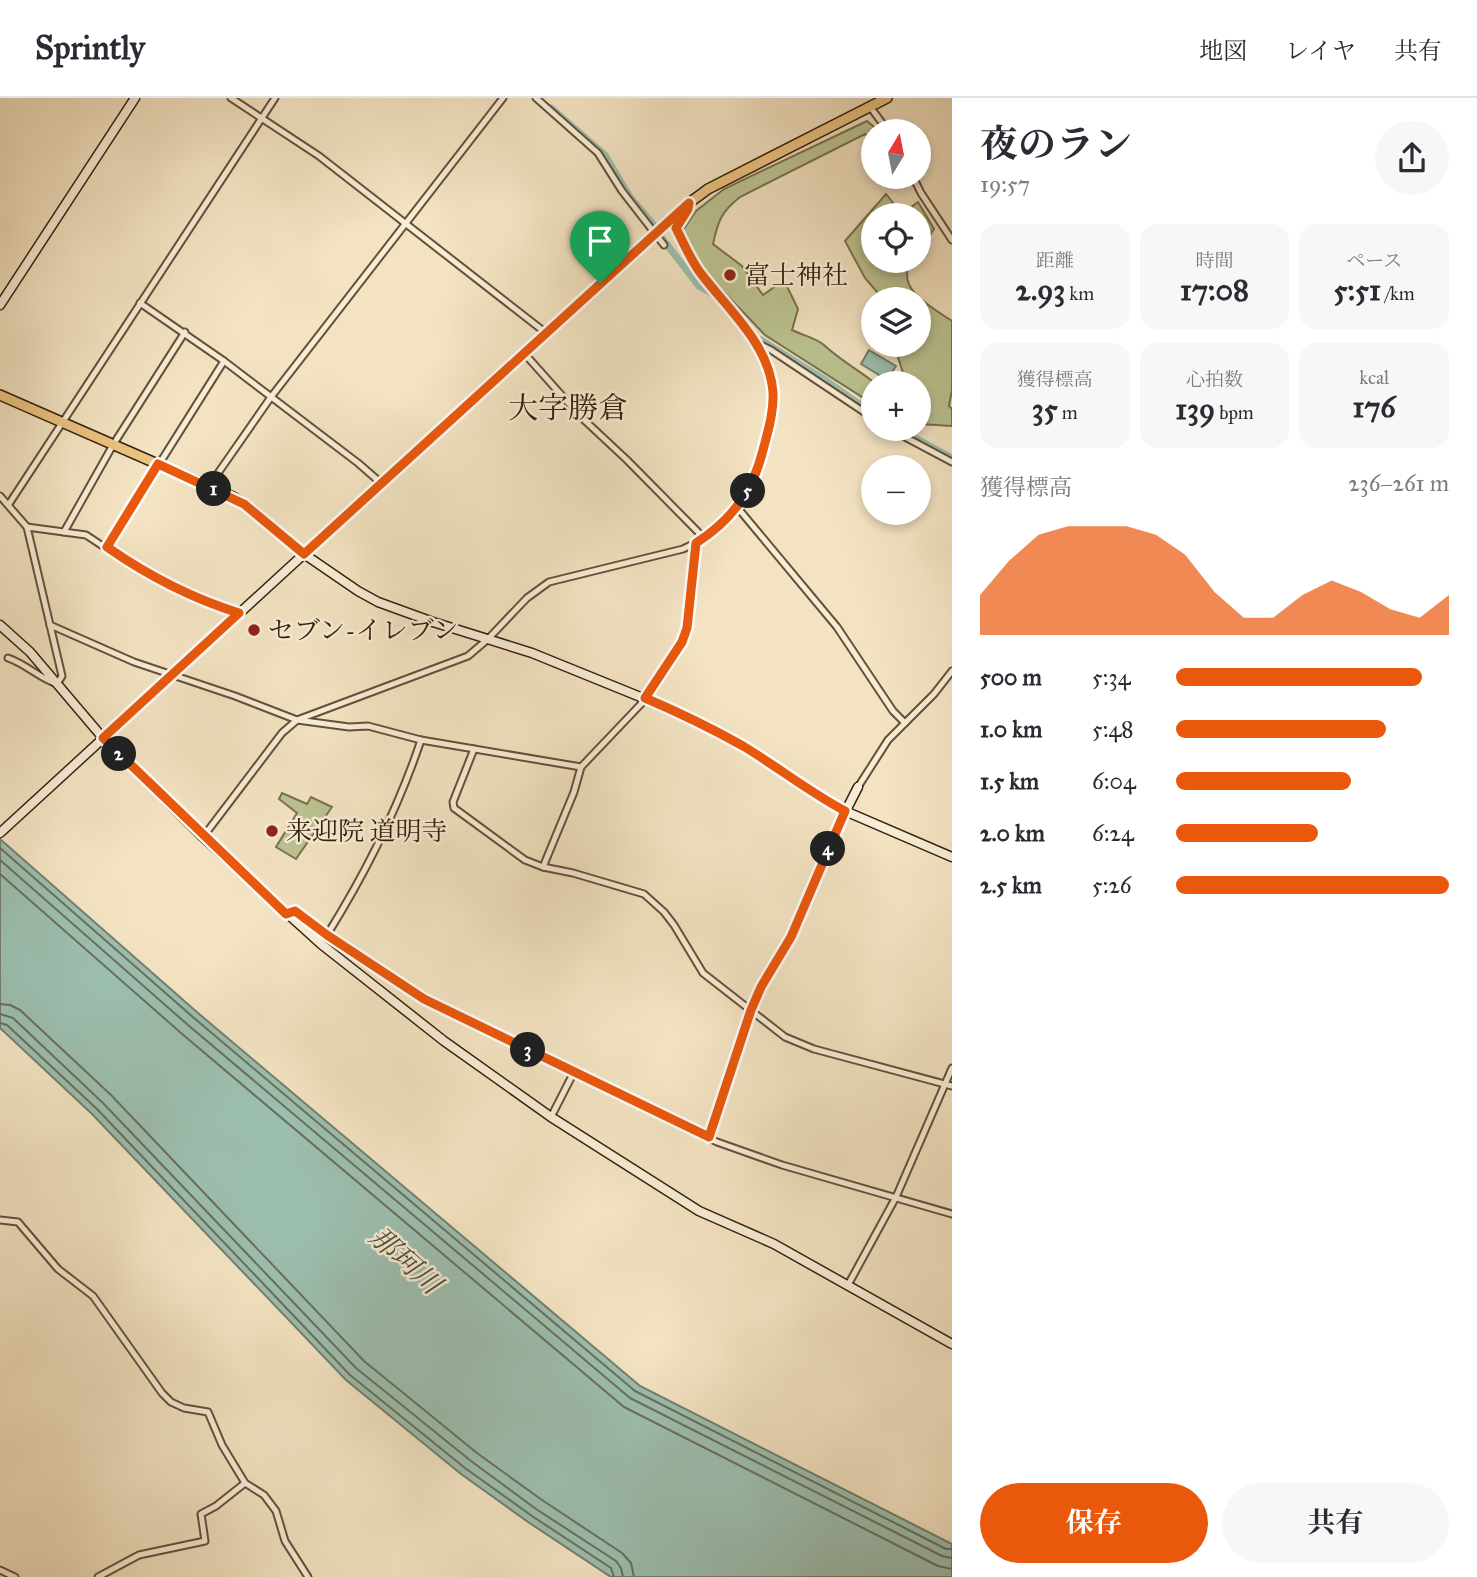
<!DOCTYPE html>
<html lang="ja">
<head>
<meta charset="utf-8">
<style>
	:root { --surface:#fff; --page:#f7f7f7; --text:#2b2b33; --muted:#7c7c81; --line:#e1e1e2; --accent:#ea580c }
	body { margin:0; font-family:"IM FELL Great Primer","Noto Serif JP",serif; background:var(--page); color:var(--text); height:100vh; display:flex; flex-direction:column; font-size:26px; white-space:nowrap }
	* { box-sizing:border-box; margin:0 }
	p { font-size:23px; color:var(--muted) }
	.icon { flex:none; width:38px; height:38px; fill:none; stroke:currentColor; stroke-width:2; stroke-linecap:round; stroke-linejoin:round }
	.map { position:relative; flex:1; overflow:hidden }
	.details { display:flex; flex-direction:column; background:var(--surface); width:525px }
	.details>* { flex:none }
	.needle { width:46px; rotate:10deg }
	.fabs { position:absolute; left:861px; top:21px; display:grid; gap:14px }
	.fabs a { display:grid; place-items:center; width:70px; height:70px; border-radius:50%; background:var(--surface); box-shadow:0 4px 10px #0003; font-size:35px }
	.pin { position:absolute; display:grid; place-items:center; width:60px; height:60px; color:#fff; margin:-72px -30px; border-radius:50% 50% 50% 0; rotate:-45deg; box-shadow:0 0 7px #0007 }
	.pin .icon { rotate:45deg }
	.km { position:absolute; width:35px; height:35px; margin:-18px; border-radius:50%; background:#222; color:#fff; font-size:19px; line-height:35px; text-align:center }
	.round { display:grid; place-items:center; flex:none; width:74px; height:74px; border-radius:37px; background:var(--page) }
	.overview { display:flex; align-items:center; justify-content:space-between; height:119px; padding:0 28px }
	h1 { font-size:38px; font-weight:700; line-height:52px }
	.metrics { display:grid; grid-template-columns:repeat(3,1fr); gap:10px; height:119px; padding:7px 28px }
	.metrics div { display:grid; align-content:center; border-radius:18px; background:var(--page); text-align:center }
	.metrics b { font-size:30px; font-weight:700 }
	.metrics small { font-size:19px; font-weight:400 }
	.metrics p { font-size:19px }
	.chart { height:196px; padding:14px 28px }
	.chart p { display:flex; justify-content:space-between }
	.chart svg { width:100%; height:126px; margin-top:7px; fill:var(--accent); opacity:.7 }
	.button { display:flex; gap:14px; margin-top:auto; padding:14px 28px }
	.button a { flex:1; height:80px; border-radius:42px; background:var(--accent); color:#fff; font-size:28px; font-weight:700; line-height:80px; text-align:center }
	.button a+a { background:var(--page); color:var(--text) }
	ul { padding:0 28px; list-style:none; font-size:23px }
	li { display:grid; grid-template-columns:112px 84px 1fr; align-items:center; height:52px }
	li i { height:18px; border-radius:9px; background:var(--accent) }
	header { display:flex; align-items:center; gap:42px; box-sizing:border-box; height:98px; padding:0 35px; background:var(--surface); border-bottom:2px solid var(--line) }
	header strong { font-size:33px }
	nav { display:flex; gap:38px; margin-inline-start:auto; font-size:24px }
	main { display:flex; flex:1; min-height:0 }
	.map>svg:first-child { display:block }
	.green { fill:#bcc392; stroke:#78724e; stroke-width:2 }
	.water { fill:#9cbeaf; stroke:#727f6d; stroke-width:2 }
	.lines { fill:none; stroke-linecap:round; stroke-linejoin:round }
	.shore { stroke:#686f5c; stroke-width:2 }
	.canal { stroke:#9cbeaf; stroke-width:7 }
	.street-casing { stroke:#645137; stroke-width:9 }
	.secondary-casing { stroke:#342009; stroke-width:11 }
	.primary-casing { stroke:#342009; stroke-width:12 }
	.street { stroke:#f7edd7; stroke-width:5 }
	.secondary { stroke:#f7edd7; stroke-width:8 }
	.primary { stroke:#eac281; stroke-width:9 }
	.route-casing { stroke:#fff; stroke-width:14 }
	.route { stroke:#ea580c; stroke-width:9 }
	.poi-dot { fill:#8f2418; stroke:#f7edd7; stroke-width:2.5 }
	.labels { text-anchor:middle; stroke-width:5; stroke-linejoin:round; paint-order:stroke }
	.poi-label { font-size:26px; fill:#342009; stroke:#f7edd7; text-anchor:start }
	.water-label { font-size:28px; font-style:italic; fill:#534f3b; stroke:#f7edd7 }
	.quarter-label { font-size:30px; fill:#342009; stroke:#f7edd7 }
</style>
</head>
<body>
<header>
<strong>Sprintly</strong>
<nav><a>地図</a><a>レイヤ</a><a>共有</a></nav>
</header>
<main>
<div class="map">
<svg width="952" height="1479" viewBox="0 0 952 1479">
	<rect width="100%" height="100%" fill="#f3e3c2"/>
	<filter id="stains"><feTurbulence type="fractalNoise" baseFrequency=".00286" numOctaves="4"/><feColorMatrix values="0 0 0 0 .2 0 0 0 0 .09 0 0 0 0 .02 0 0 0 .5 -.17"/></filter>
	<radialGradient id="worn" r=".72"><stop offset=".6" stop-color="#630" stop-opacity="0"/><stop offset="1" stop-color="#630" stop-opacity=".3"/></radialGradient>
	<g class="green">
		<path d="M867 23 879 33H873V46L865 36 740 99C721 114 718 123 713 146L742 168 763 197 784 182 798 211 792 232C802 237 816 240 824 247 839 261 858 272 875 285L873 306 765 237 702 171 683 132 696 113 724 91Z"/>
		<path d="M886 96 902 116 918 104 934 131 919 153V117H873V163H912C893 190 933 210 952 223V292L949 308 952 311V328L919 326V285H898L904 278 894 247H919V201H883L865 180 845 143Z"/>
		<path d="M282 695 307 706 311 699 332 709 296 761 276 749 297 715 279 701Z"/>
	</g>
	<g class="water">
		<path d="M869 252 896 268 887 282 861 266Z"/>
		<path d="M0 741 198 915 640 1288 952 1446V1479H611L528 1424 461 1376 346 1282 92 1016 0 930Z"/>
	</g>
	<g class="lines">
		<g class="shore">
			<path d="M0 750 194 920 635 1293 946 1451H952"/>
			<path d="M0 762 188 927 630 1300 942 1458 952 1460"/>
			<path d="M0 776 181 935 624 1309 938 1468 952 1471"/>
			<path d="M0 906 10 907 20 912 111 997 364 1263 477 1355 542 1402 622 1455 631 1465 634 1479"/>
			<path d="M0 916 13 920 103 1005 356 1270 471 1363 536 1411 616 1463 621 1470 623 1479"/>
			<path d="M0 925 7 927 97 1011 350 1277 465 1370 532 1418 611 1470 614 1479"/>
		</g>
		<g class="canal">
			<path d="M551 10 605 57 630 99 653 126"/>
			<path d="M661 139 699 188 713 196"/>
			<path d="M761 242 827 283 873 316"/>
			<path d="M917 341 952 360"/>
		</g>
		<g class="street-casing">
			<g id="street">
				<path d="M231 0 319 58 546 235"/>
				<path d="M536 0 598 55 622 93 664 147"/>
				<path d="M871 10 888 33"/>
				<path d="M913 79 921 95 952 142"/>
				<path d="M140 205 224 263 358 365 381 385"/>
				<path d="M757 245 771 252 873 320"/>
				<path d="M523 254 581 319 627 362 704 440"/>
				<path d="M890 331 952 364"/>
				<path d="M209 388 271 299 503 0"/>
				<path d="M0 398 27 429 62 578 57 586C39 580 26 566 8 560"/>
				<path d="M9 406 275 0"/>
				<path d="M737 409 837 529 893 613 905 625"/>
				<path d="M27 429 86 437 142 474 209 506 239 515"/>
				<path d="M64 434 113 347 185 234"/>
				<path d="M107 449 224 263"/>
				<path d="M50 527 134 564 235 598 297 622 349 629 368 628 421 642 581 669"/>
				<path d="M474 651 453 704 454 710 525 762 543 769 573 775 644 796 664 814 674 827 703 875 785 939 814 951 952 988"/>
				<path d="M858 689 888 642 934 596 952 573"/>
				<path d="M203 739 282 635 297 622 468 558 488 541 527 500 549 484 683 451C713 438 742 411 755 382 760 370 762 358 765 346 774 310 775 281 758 248 745 223 716 196 699 173 689 160 683 144 676 130L689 108"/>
				<path d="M543 769 574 694 581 669 641 606 682 544 687 530 696 445"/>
				<path d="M286 816 295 813 327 837 424 901 717 1044 782 1067 952 1116"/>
				<path d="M327 837C365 776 398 711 421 642"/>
				<path d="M551 1019 574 974"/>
				<path d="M709 1039 751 912 761 889 791 839 835 734"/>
				<path d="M0 1122 18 1124 58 1171 93 1198 162 1295 171 1304 184 1310 208 1314 222 1347 245 1385 264 1397 276 1413 285 1443 308 1479"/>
				<path d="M848 1187 896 1099 952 970"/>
				<path d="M0 1472 15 1479"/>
				<path d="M98 1479 139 1457 205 1443 201 1416 216 1408 245 1385"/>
			</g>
		</g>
		<g class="secondary-casing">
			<g id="secondary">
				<path d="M0 207 135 0"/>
				<path d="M0 527 30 554 103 640 203 739 321 846 444 943 551 1019 699 1113 774 1146 952 1246"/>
				<path d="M835 734 858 689"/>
				<path d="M0 735 304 456 358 493 378 504 433 524 532 555 675 613 745 649 806 691 845 713 952 759"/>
			</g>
		</g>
		<g class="primary-casing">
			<path id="primary" d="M0 297 233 399 251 411 304 456 689 105 708 91 887 0"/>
		</g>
		<use href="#street" class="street"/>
		<use href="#secondary" class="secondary"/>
		<use href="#primary" class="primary"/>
	</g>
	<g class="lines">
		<g class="route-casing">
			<path id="route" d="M689 105 688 111 676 130C683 144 690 160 699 173 727 211 769 245 773 294 774 314 768 333 763 352 753 393 732 422 696 445L687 530 682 544 645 600C678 614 711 630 743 648 778 669 809 694 845 713L791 839 761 889 751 912 709 1039 424 901 327 837 295 813 286 816 103 640 239 515C191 500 147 477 107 449L158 366 244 406 304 456Z"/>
		</g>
		<use href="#route" class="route"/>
	</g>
	<g class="poi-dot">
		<circle cx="730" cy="177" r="7"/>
		<circle cx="254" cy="532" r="7"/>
		<circle cx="272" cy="733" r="7"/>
	</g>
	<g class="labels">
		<g class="poi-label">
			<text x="744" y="186">富士神社</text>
			<text x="268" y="541">セブン-イレブン</text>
			<text x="286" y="742">来迎院 道明寺</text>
		</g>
		<g class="water-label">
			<text transform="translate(406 1162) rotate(42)" y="10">那珂川</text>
		</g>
		<g class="quarter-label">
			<text x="568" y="320">大字勝倉</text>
		</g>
	</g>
	<rect width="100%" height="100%" filter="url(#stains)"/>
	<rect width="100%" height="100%" fill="url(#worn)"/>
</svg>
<div class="fabs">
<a><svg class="needle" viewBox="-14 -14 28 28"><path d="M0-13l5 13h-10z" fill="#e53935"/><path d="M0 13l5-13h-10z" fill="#7c7c81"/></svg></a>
<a><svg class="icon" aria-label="locate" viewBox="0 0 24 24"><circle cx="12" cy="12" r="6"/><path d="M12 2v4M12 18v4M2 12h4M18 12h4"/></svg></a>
<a><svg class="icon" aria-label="layers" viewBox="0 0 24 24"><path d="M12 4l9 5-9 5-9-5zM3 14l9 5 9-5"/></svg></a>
<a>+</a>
<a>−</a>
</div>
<div class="pin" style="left:600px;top:185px;background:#1e9e55"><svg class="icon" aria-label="arrive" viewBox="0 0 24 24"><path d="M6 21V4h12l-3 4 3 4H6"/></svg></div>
<b class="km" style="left:214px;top:391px">1</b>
<b class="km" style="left:119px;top:656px">2</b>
<b class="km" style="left:528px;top:952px">3</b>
<b class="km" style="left:828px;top:751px">4</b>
<b class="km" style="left:748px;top:393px">5</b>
</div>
<section class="details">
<div class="overview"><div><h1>夜のラン</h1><p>19:57</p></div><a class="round"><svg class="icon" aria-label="share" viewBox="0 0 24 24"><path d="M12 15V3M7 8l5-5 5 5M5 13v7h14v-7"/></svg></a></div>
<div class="metrics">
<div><p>距離</p><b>2.93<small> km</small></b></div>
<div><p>時間</p><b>17:08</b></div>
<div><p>ペース</p><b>5:51<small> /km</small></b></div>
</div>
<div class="metrics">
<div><p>獲得標高</p><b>35<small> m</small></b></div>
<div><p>心拍数</p><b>139<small> bpm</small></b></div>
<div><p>kcal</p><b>176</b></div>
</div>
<div class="chart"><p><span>獲得標高</span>236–261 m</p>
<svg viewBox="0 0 160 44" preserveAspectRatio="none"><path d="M0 44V30L10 18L20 9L30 6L40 6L50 6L60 9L70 16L80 29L90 38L100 38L110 30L120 25L130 29L140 35L150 38L160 30V44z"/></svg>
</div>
<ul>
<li><b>500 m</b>5:34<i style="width:90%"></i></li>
<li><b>1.0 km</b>5:48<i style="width:77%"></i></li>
<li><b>1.5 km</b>6:04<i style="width:64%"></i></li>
<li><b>2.0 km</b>6:24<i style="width:52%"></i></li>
<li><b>2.5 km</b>5:26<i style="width:100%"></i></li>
</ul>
<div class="button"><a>保存</a><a>共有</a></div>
</section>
</main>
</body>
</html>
